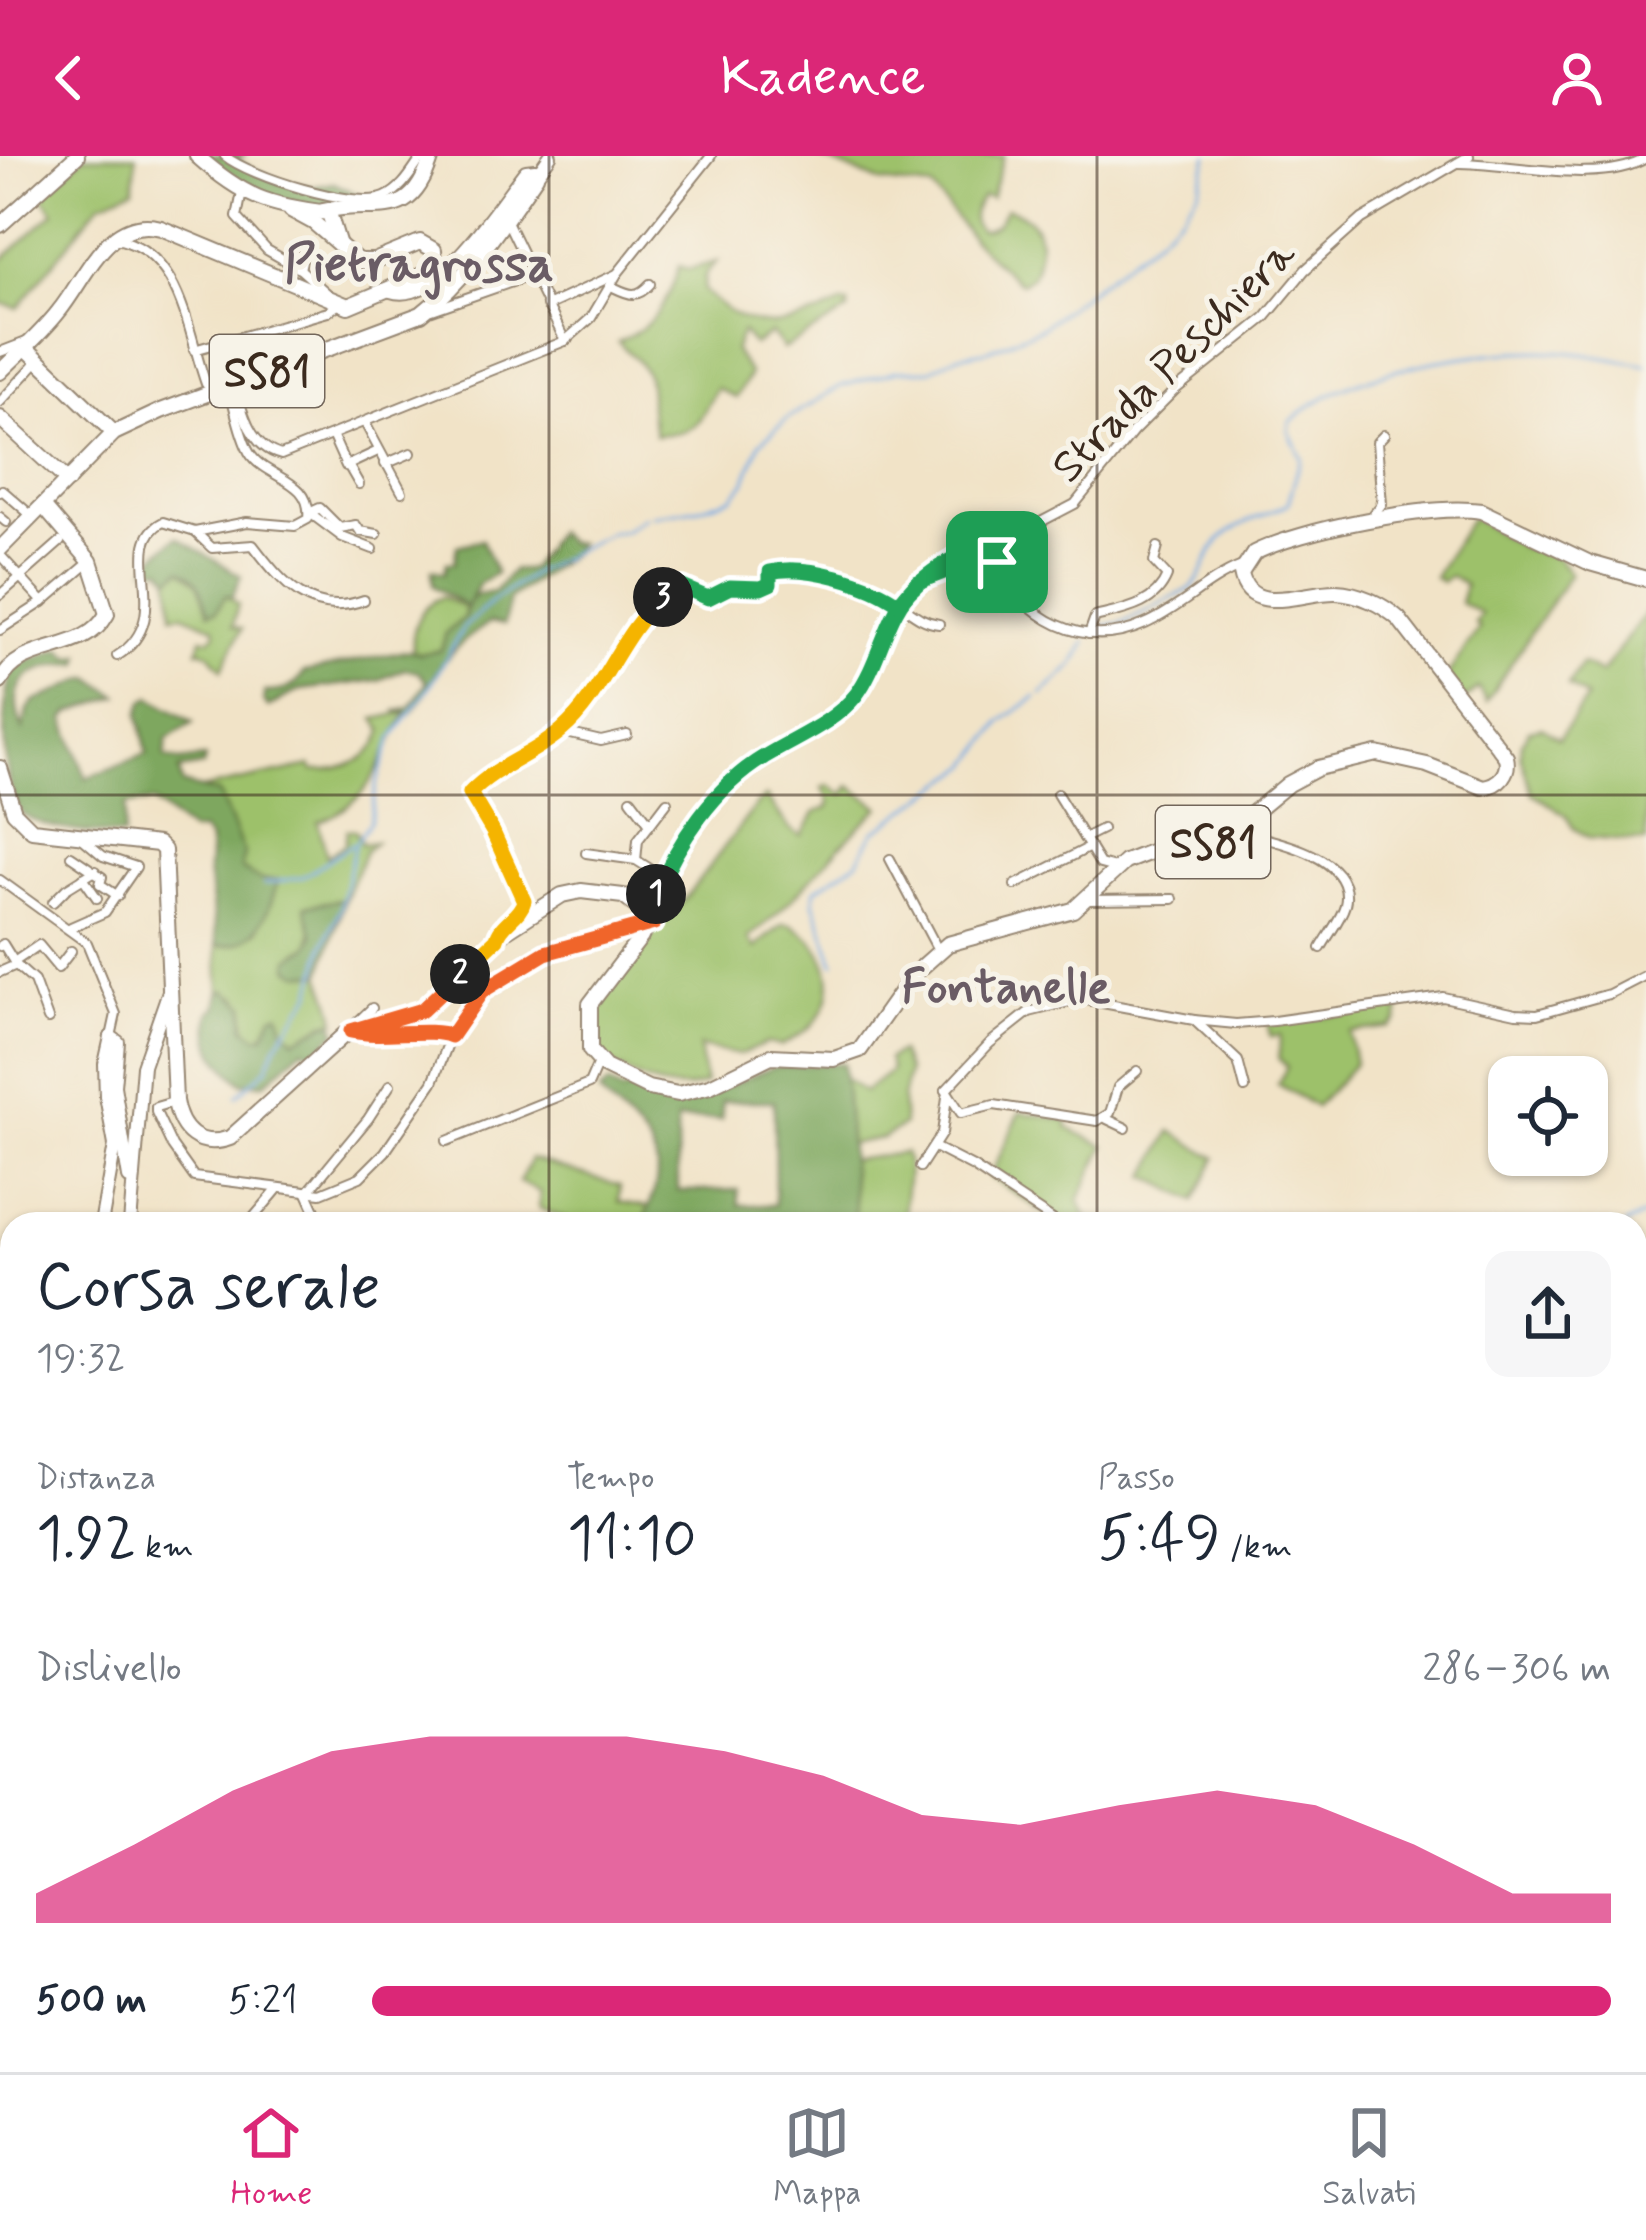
<!DOCTYPE html>
<html lang="it">
<head>
<meta charset="utf-8">
<style>
	:root { --surface:#fff; --page:#f6f6f7; --text:#1f2937; --muted:#747a83; --line:#e0e1e3; --accent:#db2777 }
	body { margin:0; font-family:Mynerve,sans-serif; background:var(--page); color:var(--text); height:100vh; display:flex; flex-direction:column; font-size:45px; white-space:nowrap }
	* { box-sizing:border-box; margin:0 }
	p { font-size:39px; color:var(--muted) }
	.icon { flex:none; width:66px; height:66px; fill:none; stroke:currentColor; stroke-width:2; stroke-linecap:round; stroke-linejoin:round }
	.map { position:relative; flex:1; overflow:hidden }
	.side { position:absolute; left:0px; top:1056px; width:1647px; height:861px; display:flex; flex-direction:column; background:var(--surface); border-radius:36px 36px 0 0; box-shadow:0 3px 9px #0004 }
	.side>* { flex:none }
	.buttons { position:absolute; left:1488px; top:900px; display:grid; gap:24px }
	.buttons a { display:grid; place-items:center; width:120px; height:120px; border-radius:24px; background:var(--surface); box-shadow:0 3px 9px #0004; font-size:60px }
	.pin { position:absolute; display:grid; place-items:center; width:102px; height:102px; color:#fff; margin:-51px; border-radius:24px; box-shadow:0 6px 18px #0006 }
	.km { position:absolute; width:60px; height:60px; margin:-30px; border-radius:50%; background:#222; color:#fff; font-size:33px; line-height:60px; text-align:center }
	.round { display:grid; place-items:center; flex:none; width:126px; height:126px; border-radius:24px; background:var(--page) }
	.summary { display:flex; align-items:center; justify-content:space-between; height:204px; padding:0 36px }
	h1 { font-size:66px; font-weight:600; line-height:90px }
	.figures { display:grid; grid-template-columns:repeat(3,1fr); gap:18px; height:204px; padding:12px 36px }
	.figures div { display:grid; align-content:center }
	.figures b { font-size:60px; font-weight:600 }
	.figures small { font-size:33px; font-weight:400 }
	.figures p { font-size:33px }
	.chart { height:336px; padding:24px 36px }
	.chart p { display:flex; justify-content:space-between }
	.chart svg { width:100%; height:216px; margin-top:12px; fill:var(--accent); opacity:.7 }
	ul { padding:0 36px; list-style:none; font-size:39px }
	li { display:grid; grid-template-columns:192px 144px 1fr; align-items:center; height:90px }
	li i { height:30px; border-radius:15px; background:var(--accent) }
	header { display:flex; justify-content:space-between; align-items:center; height:156px; padding:0 36px; background:var(--accent); color:#fff; font-size:54px; font-weight:600 }
	.dock { display:flex; justify-content:space-around; align-items:center; height:168px; border-top:3px solid var(--line); background:var(--surface); font-size:33px; color:var(--muted) }
	.dock a { display:grid; justify-items:center; gap:6px }
	.dock .selected { color:var(--accent) }
	.map>svg:first-child { display:block }
	.green { fill:#9dc16b; stroke:#6c7644; stroke-width:3 }
	.forest { fill:#7ea75f; stroke:#5c683e; stroke-width:3; fill-rule:evenodd }
	.lines { fill:none; stroke-linecap:round; stroke-linejoin:round }
	.stream { stroke:#75abe3; stroke-width:3 }
	.street-casing { stroke:#968672; stroke-width:12 }
	.secondary-casing { stroke:#968672; stroke-width:16 }
	.primary-casing { stroke:#968672; stroke-width:18 }
	.street { stroke:#fff; stroke-width:8 }
	.secondary { stroke:#fff; stroke-width:12 }
	.primary { stroke:#fff; stroke-width:14 }
	.split-1-casing { stroke:#fff; stroke-width:24 }
	.split-2-casing { stroke:#fff; stroke-width:24 }
	.split-3-casing { stroke:#fff; stroke-width:24 }
	.split-4-casing { stroke:#fff; stroke-width:24 }
	.split-1 { stroke:#22a559; stroke-width:15 }
	.split-2 { stroke:#f0652b; stroke-width:15 }
	.split-3 { stroke:#f5b400; stroke-width:15 }
	.split-4 { stroke:#22a559; stroke-width:15 }
	.grid { fill:none; stroke:#3b2a1e; stroke-width:3; stroke-opacity:0.55 }
	.labels { text-anchor:middle; stroke-width:10; stroke-linejoin:round; paint-order:stroke }
	.shield { fill:#f7f3e8; stroke:#73665b; stroke-width:3 }
	.shield-label { font-size:42px; font-weight:bold; fill:#3b2a1e }
	.street-label { font-size:45px; fill:#3b2a1e; stroke:#f7f3e8 }
	.neighbourhood-label { font-size:48px; font-weight:bold; fill:#6a5c65; stroke:#f7f3e8 }
	.quarter-label { font-size:51px; font-weight:bold; fill:#6a5c65; stroke:#f7f3e8 }
</style>
</head>
<body>
<header><svg class="icon" aria-label="back" viewBox="0 0 24 24"><path d="M15 5l-7 7 7 7"/></svg>Kadence<svg class="icon" aria-label="person" viewBox="0 0 24 24"><circle cx="12" cy="8" r="4"/><path d="M4 21q1-7 8-7t8 7"/></svg></header>
<div class="map">
<svg width="1646" height="1916" viewBox="0 0 1646 1916">
	<rect width="100%" height="100%" fill="#f7f3e8"/>
	<filter id="ink" filterUnits="userSpaceOnUse"><feTurbulence type="fractalNoise" baseFrequency=".00833" numOctaves="2"/><feDisplacementMap in="SourceGraphic" scale="24" xChannelSelector="R" yChannelSelector="G"/><feConvolveMatrix kernelMatrix="1 2 1 2 8 2 1 2 1" color-interpolation-filters="sRGB"/></filter>
	<filter id="wash" filterUnits="userSpaceOnUse"><feTurbulence type="fractalNoise" baseFrequency=".004" numOctaves="4" result="noise"/><feDisplacementMap in="SourceGraphic" scale="48" xChannelSelector="R" yChannelSelector="G"/><feGaussianBlur stdDeviation="2.7" result="paint"/><feColorMatrix in="noise" values="0 0 0 0 0 0 0 0 0 0 0 0 0 0 0 0 0 1.4 0 .05"/><feComposite in="paint" operator="in"/></filter>
	<g filter="url(#wash)">
		<rect width="100%" height="100%" fill="#f1e3c7"/>
		<g class="green">
			<path d="M84 0H136L134 32 100 47 18 152 0 147V106L54 56 42 40Z"/>
			<path d="M816 0H1004L991 42 983 40C974 51 967 64 980 74 996 74 1000 64 1006 52 1035 61 1043 75 1037 104 1034 118 1034 120 1021 127L1014 123 974 85 932 32 880 26Z"/>
			<path d="M717 106 705 119 704 134C748 182 787 173 841 148H848V155L783 193 771 177 754 189 742 176 734 195 750 218 736 242 717 232C697 266 701 277 655 279 654 269 649 257 650 247 651 213 642 209 618 186 653 171 669 147 679 110L689 113Z"/>
			<path d="M1471 361 1521 391 1557 401 1570 417 1486 546 1478 532 1464 544 1447 520 1480 471 1475 468 1481 458 1460 446 1465 429 1450 420 1442 426 1434 421Z"/>
			<path d="M182 413 202 431 210 456 216 455 226 439 238 448 233 470 242 473 222 513 208 496 198 494 202 482 209 483 216 477 215 471 183 458 173 459 170 423Z"/>
			<path d="M442 441 465 452 464 462 446 477 441 494 431 498 413 496C411 474 418 450 442 441Z"/>
			<path d="M1646 456V686L1590 682 1573 672 1566 659 1532 637 1520 599 1521 587 1529 574 1542 571 1559 583 1587 542 1568 530 1582 508 1601 518Z"/>
			<path d="M407 556C379 602 376 645 318 666L327 701 345 688 347 674 356 675 362 688 375 686 365 696 345 743 333 747 312 767 311 788 297 797 299 817 321 818C327 835 334 848 336 865L325 867 296 883 285 874 268 875 257 882C240 873 246 865 245 849L237 840 220 836 217 789 225 790 258 775 278 725 261 724 241 713 219 638 201 633 311 610 313 615C341 615 374 605 383 575L375 563Z"/>
			<path d="M829 629 843 639 850 630 880 651C833 692 798 745 748 782L755 792 783 768 792 769C829 789 844 836 813 868 805 877 791 884 781 890L767 887 739 899 699 891 705 928C665 942 629 918 594 899L595 846 656 770 672 760 757 648 766 641 789 672 801 680 816 656 828 652 830 646 823 632Z"/>
			<path d="M1400 851 1398 863 1390 871 1349 876 1355 907 1316 951 1278 928 1287 911 1279 903 1280 879 1270 880 1268 867Z"/>
			<path d="M900 896 908 916 902 943 904 969 883 982 849 988 844 922 864 936 891 915 888 903Z"/>
			<path d="M1020 956 1067 964 1068 972 1105 990 1079 1044 1087 1062 1096 1068H1062L990 1021Z"/>
			<path d="M1171 975 1216 1002 1195 1045 1147 1020Z"/>
			<path d="M905 997C913 1021 899 1044 908 1068H856L851 1004Z"/>
			<path d="M531 1003 620 1030 619 1046 650 1051 642 1068H578L539 1052 540 1036 519 1026Z"/>
			<path d="M12 1790V1905L93 1907 97 1916H0V1795Z"/>
			<path d="M727 1905H904C863 1916 765 1916 727 1905Z"/>
		</g>
		<g class="forest">
			<path d="M201 0H243L236 4 279 25 313 31 334 27 364 42C337 57 268 46 240 31 226 23 214 10 201 0Z"/>
			<path d="M556 376 566 386 578 387 570 399 509 443 504 469 490 466C473 478 459 487 446 503 431 521 427 543 408 560L407 556 395 555 410 551 427 526 418 516 405 513 379 524 300 534 268 551 263 545 265 536C283 536 295 533 304 516L410 494 420 498 441 494 446 477 464 462 468 448 465 450 433 430 432 414 444 417 447 407H454L457 390 482 384 496 417 480 427 469 446 476 439 494 436 513 414 530 413Z"/>
			<path d="M177 381 241 420 232 442 226 439 216 455 209 456C201 438 202 423 181 413L170 423 163 412H147L156 399Z"/>
			<path d="M61 493 72 502 82 499 80 508C36 508 2 522 23 573L28 553 34 546 84 524 91 522 119 540 70 557 65 563 86 622 147 598 139 558 144 545 151 541 193 566 167 583 165 601 180 605 205 602 203 610 179 614 182 628 219 638 244 697 241 713 261 724H278C268 758 257 793 217 789L208 714 210 685 202 675 190 676 153 646 126 649 123 680C95 677 42 675 22 657 0 635 0 536 14 511Z"/>
			<path d="M345 743 321 818 299 817 290 812V803L308 791 314 780 305 750Z"/>
			<path d="M226 834 245 849 244 871 257 881 264 880 273 859 279 857 285 874 295 883 332 865 337 876 314 896 303 892 265 927H242C217 905 205 890 211 856L217 852 220 836Z"/>
			<path d="M843 907 856 1068H642C677 992 646 986 599 937L608 928 623 936 630 933 667 943 699 942 773 911ZM722 945H774L775 1049H739L738 1034 678 1035 677 964 722 963Z"/>
			<path d="M0 1501 12 1503V1643L0 1641Z"/>
		</g>
		<g class="lines">
			<g class="stream">
				<path d="M652 360 700 352 732 341 745 327 760 287 788 262 841 230 897 215 931 214 957 200 989 194 1041 172 1153 85 1182 58 1199 34 1208 0"/>
				<path d="M1096 472 1125 466 1190 433C1205 420 1206 398 1220 384 1239 364 1267 361 1288 347L1301 302 1289 275 1290 266C1345 212 1488 191 1563 196 1591 198 1619 205 1646 209"/>
				<path d="M1042 538 1073 510 1086 486"/>
				<path d="M264 728 303 721 352 688"/>
				<path d="M834 807 814 746 815 734 857 706 874 676 970 609 1002 565 1036 541"/>
				<path d="M237 940 267 912 276 889 312 837 324 789 341 751 354 690 370 665 377 626 392 582 429 532 463 472 494 444 537 415 609 377 624 375 645 361"/>
				<path d="M1625 1068 1646 1059"/>
				<path d="M1635 1743 1646 1738"/>
				<path d="M1635 1797 1646 1799"/>
				<path d="M1187 1905 1214 1916"/>
				<path d="M901 1916 923 1905"/>
				<path d="M1375 1916 1381 1905"/>
			</g>
		</g>
	</g>
	<g filter="url(#ink)">
		<g class="lines">
			<g class="street-casing">
				<g id="street">
					<path d="M225 0C249 20 356 54 385 41 403 33 412 15 423 0"/>
					<path d="M1458 7C1509 7 1602 30 1646 2"/>
					<path d="M506 63 565 185"/>
					<path d="M116 83C181 95 187 175 206 228H235C242 256 250 291 281 299L565 185 591 162 617 118"/>
					<path d="M300 113 306 88"/>
					<path d="M611 130C628 138 636 144 650 128"/>
					<path d="M547 150 617 118 711 0"/>
					<path d="M432 154 532 119"/>
					<path d="M194 194 328 156 339 148 300 113 267 94 237 61 242 36"/>
					<path d="M0 196 26 186"/>
					<path d="M0 246 38 205"/>
					<path d="M365 267 402 336"/>
					<path d="M333 281 346 310 378 295"/>
					<path d="M385 308 411 297"/>
					<path d="M348 309 359 328"/>
					<path d="M0 336 2 334 32 360"/>
					<path d="M309 357 320 352 340 372 356 369 360 375 377 378"/>
					<path d="M310 357 342 381 373 393"/>
					<path d="M1372 360 1382 348 1377 286 1384 279"/>
					<path d="M0 361 6 366"/>
					<path d="M195 376 247 366 295 370 308 363C313 322 264 323 249 296 239 278 235 251 229 232"/>
					<path d="M0 399 43 446"/>
					<path d="M997 406C1024 463 1083 496 1145 468 1180 453 1206 424 1242 410"/>
					<path d="M997 406 1010 382"/>
					<path d="M935 419 975 404 997 406"/>
					<path d="M0 439 60 386"/>
					<path d="M0 474 43 446 85 410"/>
					<path d="M1089 478 1095 461C1123 454 1155 450 1167 420L1154 406 1158 391"/>
					<path d="M117 500C179 461 116 390 163 366L195 376 212 392 253 389C282 427 312 463 364 444"/>
					<path d="M562 576 601 585 627 579"/>
					<path d="M1057 638 1100 708 1115 712"/>
					<path d="M631 643 650 668"/>
					<path d="M1234 675C1267 683 1357 698 1345 749 1341 763 1328 779 1321 792"/>
					<path d="M1084 682 1102 673"/>
					<path d="M586 697 636 704 663 721"/>
					<path d="M71 700 102 721 100 728 118 740"/>
					<path d="M890 703 938 794"/>
					<path d="M636 704 638 684 667 646"/>
					<path d="M83 722 97 742"/>
					<path d="M0 724 87 787 116 858 111 881"/>
					<path d="M1015 729 1090 691"/>
					<path d="M1089 744 1173 743"/>
					<path d="M53 746 66 733 95 715"/>
					<path d="M505 769 518 758 524 745 493 676 470 637C496 609 535 599 563 573 606 534 628 452 683 431L708 442 730 431 761 432 770 428V416L776 414C813 412 855 423 888 441 906 450 918 466 939 468"/>
					<path d="M71 771 105 756 136 711 103 700 83 683"/>
					<path d="M0 790 3 788 16 809 0 816"/>
					<path d="M14 806 39 789 58 812 71 795"/>
					<path d="M16 809 34 825 48 863"/>
					<path d="M1194 864 1236 868 1274 865 1443 841 1516 857 1537 858 1609 838 1646 819"/>
					<path d="M348 875 372 852"/>
					<path d="M358 877C382 879 436 873 451 880"/>
					<path d="M946 934 990 887 1029 856 1081 843 1194 864 1238 905 1245 932"/>
					<path d="M946 934 961 957 994 949 1097 965 1110 957 1118 931 1137 915"/>
					<path d="M173 946 156 951V956L172 990 194 1021 321 1037 360 1021 385 996 433 926 451 880 482 835 545 797 654 768V743L670 707 698 665 736 621 844 551 871 514 885 476 911 432 988 385 1010 382 1075 348 1133 276 1176 233 1265 162 1305 114 1362 63 1469 0"/>
					<path d="M1107 963 1126 972"/>
					<path d="M447 985 589 928 598 907"/>
					<path d="M936 992 973 1011 1059 1068"/>
					<path d="M920 1011 942 977 947 941"/>
					<path d="M307 1037 368 963 390 929"/>
					<path d="M307 1037 321 1068"/>
					<path d="M248 1068 276 1035"/>
					<path d="M0 1111 12 1109"/>
					<path d="M0 1123 12 1178"/>
					<path d="M0 1226 11 1267"/>
					<path d="M12 1266 5 1273 12 1323"/>
					<path d="M0 1342 12 1340"/>
					<path d="M236 1905 237 1916"/>
				</g>
			</g>
			<g class="secondary-casing">
				<g id="secondary">
					<path d="M536 20 550 0"/>
					<path d="M111 881 118 886 114 930 129 1022"/>
					<path d="M101 1068 115 989 106 940 105 908 111 881"/>
					<path d="M130 1068 143 910 169 835"/>
					<path d="M0 1196 12 1190"/>
					<path d="M1635 1256 1646 1257"/>
					<path d="M0 1494 12 1496"/>
					<path d="M0 1654 12 1657"/>
					<path d="M154 1905 157 1916"/>
					<path d="M520 1916 524 1905"/>
				</g>
			</g>
			<g class="primary-casing">
				<g id="primary">
					<path d="M197 0C243 41 269 50 329 57L338 86"/>
					<path d="M323 55C378 42 410 72 432 0"/>
					<path d="M0 69 77 0"/>
					<path d="M25 191 114 277"/>
					<path d="M0 216C20 196 42 177 59 155 86 122 108 58 161 72L348 150 429 116 435 108 434 94 420 86 374 105H358L313 66 291 54"/>
					<path d="M0 262 68 325"/>
					<path d="M0 393 114 277 161 255 421 158C468 122 502 69 536 20L535 15 526 16C499 50 438 150 391 134"/>
					<path d="M0 526C21 482 84 501 107 458L90 405 43 350"/>
					<path d="M0 612 14 656 32 674 158 688 164 694 175 945C180 975 199 993 230 982L345 878 422 854 506 775 562 739 581 735 623 740 642 755 645 772 641 781 590 848V894L605 911 648 932 678 938 710 930 771 900 834 903 860 894 913 819 948 788 1073 754 1125 706 1156 694 1203 689 1223 682 1288 628 1318 612 1377 598 1427 609 1483 631C1499 629 1510 617 1506 601L1399 463C1382 448 1359 437 1336 436 1305 435 1249 462 1241 417L1254 397C1299 374 1432 347 1481 355L1590 407 1646 423"/>
				</g>
			</g>
			<use href="#street" class="street"/>
			<use href="#secondary" class="secondary"/>
			<use href="#primary" class="primary"/>
		</g>
	</g>
	<g class="lines" filter="url(#ink)">
		<g class="split-1-casing">
			<path id="split-1" d="M656 738C678 686 714 631 764 601 794 582 833 568 856 539 882 504 885 456 918 426L975 404 997 406"/>
		</g>
		<g class="split-2-casing">
			<path id="split-2" d="M460 818 422 854 351 875C381 882 431 871 451 880L482 835 545 797 654 767 656 738"/>
		</g>
		<g class="split-3-casing">
			<path id="split-3" d="M460 818 497 783C500 767 520 761 524 745L493 676 470 637C496 609 534 599 562 574 604 538 620 476 663 441"/>
		</g>
		<g class="split-4-casing">
			<path id="split-4" d="M663 441 683 431 708 442 730 431 761 432 770 428V416C805 407 870 427 899 448 923 416 970 388 1010 382L997 406"/>
		</g>
		<use href="#split-1" class="split-1"/>
		<use href="#split-2" class="split-2"/>
		<use href="#split-3" class="split-3"/>
		<use href="#split-4" class="split-4"/>
	</g>
	<path class="grid" d="M549 0V1068M1097 0V1068M0 639H1646M0 1277H12M1635 1277H1646M549 1905V1916M1097 1905V1916"/>
	<g class="labels">
		<g class="shield">
			<rect x="210" y="179" width="114" height="72" rx="9"/>
			<rect x="1156" y="650" width="114" height="72" rx="9"/>
		</g>
		<g class="shield-label">
			<text x="267" y="230">SS81</text>
			<text x="1213" y="701">SS81</text>
		</g>
		<g class="street-label">
			<text transform="translate(1172 203) rotate(-45)" y="16">Strada Peschiera</text>
		</g>
		<g class="neighbourhood-label">
			<text x="1006" y="846">Fontanelle</text>
		</g>
		<g class="quarter-label">
			<text x="419" y="124">Pietragrossa</text>
		</g>
	</g>
</svg>
<div class="buttons">
<a><svg class="icon" aria-label="locate" viewBox="0 0 24 24"><circle cx="12" cy="12" r="6"/><path d="M12 2v4M12 18v4M2 12h4M18 12h4"/></svg></a>
</div>
<div class="pin" style="left:997px;top:406px;background:#1e9e55"><svg class="icon" aria-label="arrive" viewBox="0 0 24 24"><path d="M6 21V4h12l-3 4 3 4H6"/></svg></div>
<b class="km" style="left:656px;top:738px">1</b>
<b class="km" style="left:460px;top:818px">2</b>
<b class="km" style="left:663px;top:441px">3</b>
<section class="side">
<div class="summary"><div><h1>Corsa serale</h1><p>19:32</p></div><a class="round"><svg class="icon" aria-label="share" viewBox="0 0 24 24"><path d="M12 15V3M7 8l5-5 5 5M5 13v7h14v-7"/></svg></a></div>
<div class="figures">
<div><p>Distanza</p><b>1.92<small> km</small></b></div>
<div><p>Tempo</p><b>11:10</b></div>
<div><p>Passo</p><b>5:49<small> /km</small></b></div>
</div>
<div class="chart"><p><span>Dislivello</span>286–306 m</p>
<svg viewBox="0 0 160 44" preserveAspectRatio="none"><path d="M0 44V38L10 28L20 17L30 9L40 6L50 6L60 6L70 9L80 14L90 22L100 24L110 20L120 17L130 20L140 28L150 38L160 38V44z"/></svg>
</div>
<ul>
<li><b>500 m</b>5:21<i style="width:100%"></i></li>
</ul>
</section>
</div>
<nav class="dock">
<a class="selected"><svg class="icon" aria-label="home" viewBox="0 0 24 24"><path d="M3 11l9-7 9 7M6 9v11h12V9"/></svg>Home</a>
<a><svg class="icon" aria-label="map" viewBox="0 0 24 24"><path d="M3 6l6-2 6 2 6-2v14l-6 2-6-2-6 2zM9 4v14M15 6v14"/></svg>Mappa</a>
<a><svg class="icon" aria-label="saved" viewBox="0 0 24 24"><path d="M7 4h10v16l-5-4-5 4z"/></svg>Salvati</a>
</nav>
</body>
</html>
